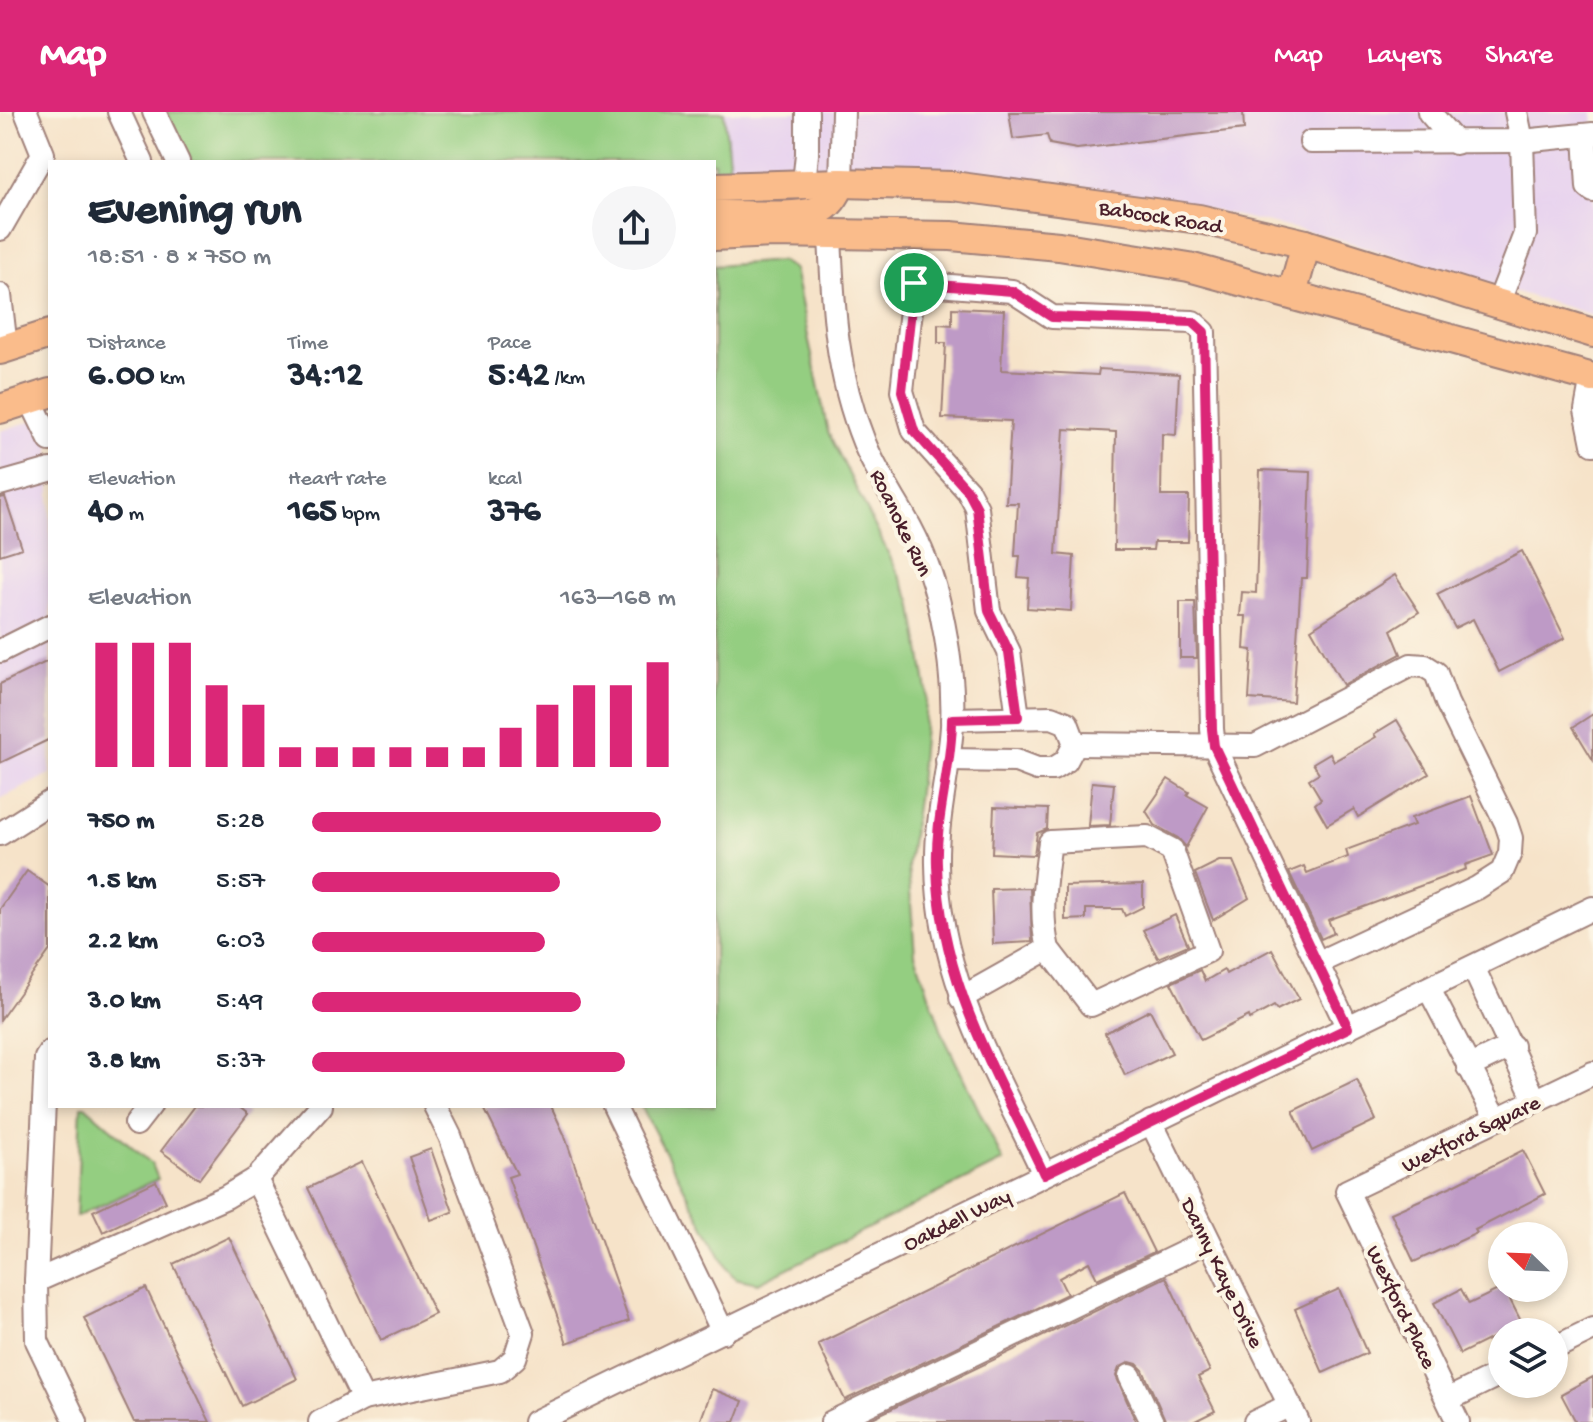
<!DOCTYPE html>
<html lang="en">
<head>
<meta charset="utf-8">
<style>
	:root { --surface:#fff; --page:#f6f6f7; --text:#1f2937; --muted:#747a83; --accent:#db2777 }
	body { margin:0; font-family:"Gochi Hand",sans-serif; background:var(--page); color:var(--text); height:100vh; display:flex; flex-direction:column; font-size:30px; white-space:nowrap }
	* { box-sizing:border-box; margin:0 }
	p { font-size:26px; color:var(--muted) }
	.icon { flex:none; width:44px; height:44px; fill:none; stroke:currentColor; stroke-width:2; stroke-linecap:round; stroke-linejoin:round }
	.map { position:relative; flex:1; overflow:hidden }
	.panel { position:absolute; left:48px; top:48px; width:668px; height:948px; display:flex; flex-direction:column; background:var(--surface); border-radius:0px; box-shadow:0 4px 12px #0003 }
	.panel>* { flex:none }
	.needle { width:52px; rotate:293deg }
	.fabs { position:absolute; left:1488px; top:1110px; display:grid; gap:16px }
	.fabs a { display:grid; place-items:center; width:80px; height:80px; border-radius:50%; background:var(--surface); box-shadow:0 4px 12px #0003; font-size:40px }
	.pin { position:absolute; display:grid; place-items:center; width:68px; height:68px; color:#fff; margin:-34px; border:4px solid #fff; border-radius:50%; box-shadow:0 2px 8px #0007 }
	.round { display:grid; place-items:center; flex:none; width:84px; height:84px; border-radius:42px; background:var(--page) }
	.overview { display:flex; align-items:center; justify-content:space-between; height:136px; padding:0 40px }
	h1 { font-size:44px; font-weight:700; line-height:60px }
	.stats { display:grid; grid-template-columns:repeat(3,1fr); gap:12px; height:136px; padding:8px 40px }
	.stats div { display:grid; align-content:center }
	.stats b { font-size:34px; font-weight:700 }
	.stats small { font-size:22px; font-weight:400 }
	.stats p { font-size:22px }
	.chart { height:224px; padding:16px 40px }
	.chart p { display:flex; justify-content:space-between }
	.chart svg { width:100%; height:144px; margin-top:8px; stroke:var(--accent); stroke-width:6 }
	ul { padding:0 40px; list-style:none; font-size:26px }
	li { display:grid; grid-template-columns:128px 96px 1fr; align-items:center; height:60px }
	li i { height:20px; border-radius:10px; background:var(--accent) }
	header { display:flex; align-items:center; gap:48px; box-sizing:border-box; height:112px; padding:0 40px; background:var(--accent); color:#fff }
	header strong { font-size:38px }
	nav { display:flex; gap:44px; margin-inline-start:auto; font-size:28px }
	.map>svg:first-child { display:block }
	.built { fill:#e7d2ef }
	.green { fill:#94ce81; stroke:#6f7656; stroke-width:2 }
	.building { fill:#be9ac6 }
	.lines { fill:none; stroke-linecap:round; stroke-linejoin:round }
	.minor-casing { stroke:#a0817a; stroke-width:26 }
	.major-casing { stroke:#a0817a; stroke-width:32 }
	.minor { stroke:#fff; stroke-width:22 }
	.major { stroke:#fabc8b; stroke-width:28 }
	.route-casing { stroke:#fff; stroke-width:16 }
	.route { stroke:#db2777; stroke-width:10 }
	.labels { text-anchor:middle; stroke-width:8; stroke-linejoin:round; paint-order:stroke }
	.street-label { font-size:22px; fill:#4a1f2b; stroke:#fcf5e5 }
</style>
</head>
<body>
<header>
<strong>Map</strong>
<nav><a>Map</a><a>Layers</a><a>Share</a></nav>
</header>
<div class="map">
<svg width="1593" height="1310" viewBox="0 0 1593 1310">
	<rect width="100%" height="100%" fill="#fcf5e5"/>
	<filter id="ink" filterUnits="userSpaceOnUse"><feTurbulence type="fractalNoise" baseFrequency=".0125" numOctaves="2"/><feDisplacementMap in="SourceGraphic" scale="16" xChannelSelector="R" yChannelSelector="G"/><feConvolveMatrix kernelMatrix="1 2 1 2 8 2 1 2 1" color-interpolation-filters="sRGB"/></filter>
	<filter id="wash" filterUnits="userSpaceOnUse"><feTurbulence type="fractalNoise" baseFrequency=".006" numOctaves="4" result="noise"/><feDisplacementMap in="SourceGraphic" scale="32" xChannelSelector="R" yChannelSelector="G"/><feGaussianBlur stdDeviation="1.8" result="paint"/><feColorMatrix in="noise" values="0 0 0 0 0 0 0 0 0 0 0 0 0 0 0 0 0 1.4 0 .05"/><feComposite in="paint" operator="in"/></filter>
	<g filter="url(#wash)">
		<rect width="100%" height="100%" fill="#f6e3c9"/>
		<g class="built">
			<path d="M724 0H1593V203L1332 125 1158 86 1057 71 912 59H730Z"/>
			<path d="M50 303V662L0 687V319Z"/>
		</g>
		<g class="green">
			<path d="M166 0H724L730 59 714 60V50H192Z"/>
			<path d="M780 149 794 157 828 320 912 489 927 579 919 672 908 754 915 842 944 925 1003 1049 758 1171 735 1166 727 1157 641 994H714V154Z"/>
			<path d="M81 994H85L152 1052 158 1067 76 1105Z"/>
		</g>
		<g id="blocks">
			<g class="building">
				<path d="M1009 0H1243L1244 17 1077 37 1050 32 1047 23 1013 27Z"/>
				<path d="M952 196 1004 198 1001 258 1098 263 1099 257 1179 262 1176 323 1162 322 1161 384H1189L1188 430H1154L1153 438H1114L1116 320 1064 317 1056 442 1074 444 1071 499 1027 496 1029 466 1018 465 1020 444H1015L1018 391H1006L1011 309 942 306 946 231H938V212L952 213Z"/>
				<path d="M1260 358 1311 360 1307 466H1301L1293 590 1249 587 1252 538 1244 537 1246 504H1240L1242 480 1256 481Z"/>
				<path d="M5 385 22 436 0 443V386Z"/>
				<path d="M1522 439 1565 526 1499 560 1473 507 1455 516 1437 482Z"/>
				<path d="M1395 463 1419 500 1391 518 1401 542 1343 573 1311 517Z"/>
				<path d="M1180 490H1195L1197 546H1180Z"/>
				<path d="M50 548V627L0 651V572Z"/>
				<path d="M1593 602V648L1573 615Z"/>
				<path d="M1397 608 1429 662 1358 705 1354 697 1327 713 1315 692 1321 687 1309 667 1319 661 1313 651 1330 641 1334 649 1376 625 1374 622Z"/>
				<path d="M1168 667 1189 680 1187 683 1208 695 1186 735 1178 726 1155 713 1146 699Z"/>
				<path d="M1092 670 1114 672 1110 713 1088 714Z"/>
				<path d="M1471 684 1493 743 1465 753 1466 757 1328 808 1334 821 1321 827 1289 760 1304 754 1307 761 1348 745 1346 738 1414 713 1411 706Z"/>
				<path d="M994 695 1048 697 1047 717 1037 721 1034 743 992 741Z"/>
				<path d="M1219 749H1233L1249 786 1213 808 1195 761Z"/>
				<path d="M27 759 50 775V838L0 908V797Z"/>
				<path d="M1143 772V795L1125 804 1122 797H1086V807L1065 808V774Z"/>
				<path d="M1030 776 1032 830 993 832 991 777Z"/>
				<path d="M1175 803 1188 833 1158 846 1143 818Z"/>
				<path d="M1272 837 1299 887 1277 898 1274 894 1250 907 1249 904 1201 928 1171 871 1200 858 1205 869 1224 858 1226 862Z"/>
				<path d="M1150 898 1172 941 1125 963 1105 921Z"/>
				<path d="M1357 968 1376 1008 1312 1039 1293 999Z"/>
				<path d="M195 994H238L248 1002 199 1067 161 1039Z"/>
				<path d="M483 994H551L564 1022 629 1209 567 1231 508 1065 517 1062Z"/>
				<path d="M431 1037 453 1100 431 1108 409 1045Z"/>
				<path d="M1523 1038 1545 1082 1475 1118 1477 1121 1414 1150 1391 1101 1454 1073Z"/>
				<path d="M362 1050 435 1202 381 1228 308 1076Z"/>
				<path d="M156 1069 166 1090 103 1120 93 1099Z"/>
				<path d="M1125 1081 1154 1140 1097 1167 1089 1150 1059 1166 1067 1182 845 1288 818 1232Z"/>
				<path d="M229 1125 297 1267 242 1294 173 1152Z"/>
				<path d="M1166 1165 1210 1259 1198 1265 1215 1299 1193 1310H1166L1143 1258 1137 1252 1130 1250 1119 1256 1116 1264 1136 1310H864Z"/>
				<path d="M146 1176 210 1310H134L84 1206Z"/>
				<path d="M1502 1176H1504L1522 1211 1460 1242 1434 1191 1461 1177 1469 1192Z"/>
				<path d="M1339 1177 1367 1241 1323 1261 1295 1197Z"/>
				<path d="M1593 1265V1310H1576L1561 1282Z"/>
				<path d="M712 1277 743 1289 735 1310H700Z"/>
			</g>
		</g>
	</g>
	<g filter="url(#ink)">
		<use href="#blocks" fill-opacity="0" stroke="#a0817a" stroke-width="2"/>
		<g class="lines">
			<g class="minor-casing">
				<g id="minor">
					<path d="M119 0 142 50"/>
					<path d="M154 0 178 50"/>
					<path d="M1429 0 1456 31"/>
					<path d="M1585 23 1588 75 1593 79"/>
					<path d="M1311 30 1522 29 1593 22"/>
					<path d="M804 71 807 42V0"/>
					<path d="M841 71 843 0"/>
					<path d="M0 117 43 42 26 0"/>
					<path d="M830 123C833 196 836 261 864 330 874 356 890 380 904 404 921 433 934 468 941 500 949 537 954 575 952 614 949 660 936 705 937 752 938 866 997 962 1044 1062"/>
					<path d="M0 183 6 236"/>
					<path d="M1498 192 1525 122 1522 29 1516 0"/>
					<path d="M1592 265 1586 298 1593 332"/>
					<path d="M30 287 50 328"/>
					<path d="M0 372 50 358"/>
					<path d="M0 539 50 514"/>
					<path d="M1018 605 1009 540 989 499 977 396 968 379 914 319 902 279 914 171 1012 179 1052 205 1193 210 1204 220 1212 617 1214 634 1348 916"/>
					<path d="M1075 632 1255 634 1411 553 1425 554 1436 561 1447 591 1506 711 1511 726 1510 741 1502 760 1477 776 1317 851"/>
					<path d="M947 648 1016 649 1037 657H1053L1066 649 1075 632 1067 611 1052 605 952 607"/>
					<path d="M0 722 50 690"/>
					<path d="M1473 855 1535 988"/>
					<path d="M1429 877 1496 1006"/>
					<path d="M961 886 1048 837 1091 893 1208 839 1172 738 1147 725 1050 730C1045 766 1039 800 1048 837"/>
					<path d="M50 940 46 946 36 1169 37 1229 76 1310"/>
					<path d="M1468 955 1512 934"/>
					<path d="M614 994 723 1220"/>
					<path d="M1151 1010 1298 1310"/>
					<path d="M136 1012 150 994"/>
					<path d="M256 1067 363 1287"/>
					<path d="M36 1169 226 1085 256 1067 321 994"/>
					<path d="M1554 1236 1593 1217"/>
					<path d="M1130 1264 1152 1310"/>
					<path d="M1449 1287 1502 1261"/>
					<path d="M320 1310 363 1287 500 1259 515 1246 523 1221 450 1024 435 994"/>
					<path d="M535 1310 1593 796"/>
					<path d="M832 1310 1208 1129"/>
					<path d="M1255 1310 1290 1293"/>
					<path d="M1458 1310 1347 1079 1593 961"/>
				</g>
			</g>
			<g class="major-casing">
				<g id="major">
					<path d="M714 75 841 71 953 74 1199 107 1306 132 1593 221"/>
					<path d="M714 103C742 102 792 107 817 99 829 95 837 82 841 71"/>
					<path d="M714 124 773 121 951 124 1059 134 1189 155 1593 266"/>
					<path d="M1292 182 1306 132"/>
					<path d="M0 238 50 222"/>
					<path d="M0 297 50 281"/>
				</g>
			</g>
			<use href="#minor" class="minor"/>
			<use href="#major" class="major"/>
		</g>
	</g>
	<g class="lines" filter="url(#ink)">
		<g class="route-casing">
			<path id="route" d="M914 171 1012 179 1052 205 1193 210 1204 220 1212 617 1214 634 1348 916 1044 1062C996 960 940 869 937 753 935 704 952 656 952 607L1018 605 1009 540 989 499 977 396 968 379 914 319 902 279Z"/>
		</g>
		<use href="#route" class="route"/>
	</g>
	<g class="labels">
		<g class="street-label">
			<text transform="translate(1161 103) rotate(9)" y="8">Babcock Road</text>
			<text transform="translate(903 410) rotate(64)" y="8">Roanoke Run</text>
			<text transform="translate(1470 1020) rotate(-26)" y="8">Wexford Square</text>
			<text transform="translate(956 1106) rotate(-26)" y="8">Oakdell Way</text>
			<text transform="translate(1224 1160) rotate(64)" y="8">Danny Kaye Drive</text>
			<text transform="translate(1403 1194) rotate(64)" y="8">Wexford Place</text>
		</g>
	</g>
</svg>
<div class="fabs">
<a><svg class="needle" viewBox="-14 -14 28 28"><path d="M0-13l5 13h-10z" fill="#e53935"/><path d="M0 13l5-13h-10z" fill="#747a83"/></svg></a>
<a><svg class="icon" aria-label="layers" viewBox="0 0 24 24"><path d="M12 4l9 5-9 5-9-5zM3 14l9 5 9-5"/></svg></a>
</div>
<div class="pin" style="left:914px;top:171px;background:#1e9e55"><svg class="icon" aria-label="arrive" viewBox="0 0 24 24"><path d="M6 21V4h12l-3 4 3 4H6"/></svg></div>
<section class="panel">
<div class="overview"><div><h1>Evening run</h1><p>18:51 · 8 × 750 m</p></div><a class="round"><svg class="icon" aria-label="share" viewBox="0 0 24 24"><path d="M12 15V3M7 8l5-5 5 5M5 13v7h14v-7"/></svg></a></div>
<div class="stats">
<div><p>Distance</p><b>6.00<small> km</small></b></div>
<div><p>Time</p><b>34:12</b></div>
<div><p>Pace</p><b>5:42<small> /km</small></b></div>
</div>
<div class="stats">
<div><p>Elevation</p><b>40<small> m</small></b></div>
<div><p>Heart rate</p><b>165<small> bpm</small></b></div>
<div><p>kcal</p><b>376</b></div>
</div>
<div class="chart"><p><span>Elevation</span>163–168 m</p>
<svg viewBox="0 0 160 44" preserveAspectRatio="none"><path d="M5 44V6M15 44V6M25 44V6M35 44V19M45 44V25M55 44V38M65 44V38M75 44V38M85 44V38M95 44V38M105 44V38M115 44V32M125 44V25M135 44V19M145 44V19M155 44V12"/></svg>
</div>
<ul>
<li><b>750 m</b>5:28<i style="width:96%"></i></li>
<li><b>1.5 km</b>5:57<i style="width:68%"></i></li>
<li><b>2.2 km</b>6:03<i style="width:64%"></i></li>
<li><b>3.0 km</b>5:49<i style="width:74%"></i></li>
<li><b>3.8 km</b>5:37<i style="width:86%"></i></li>
</ul>
</section>
</div>
</body>
</html>
